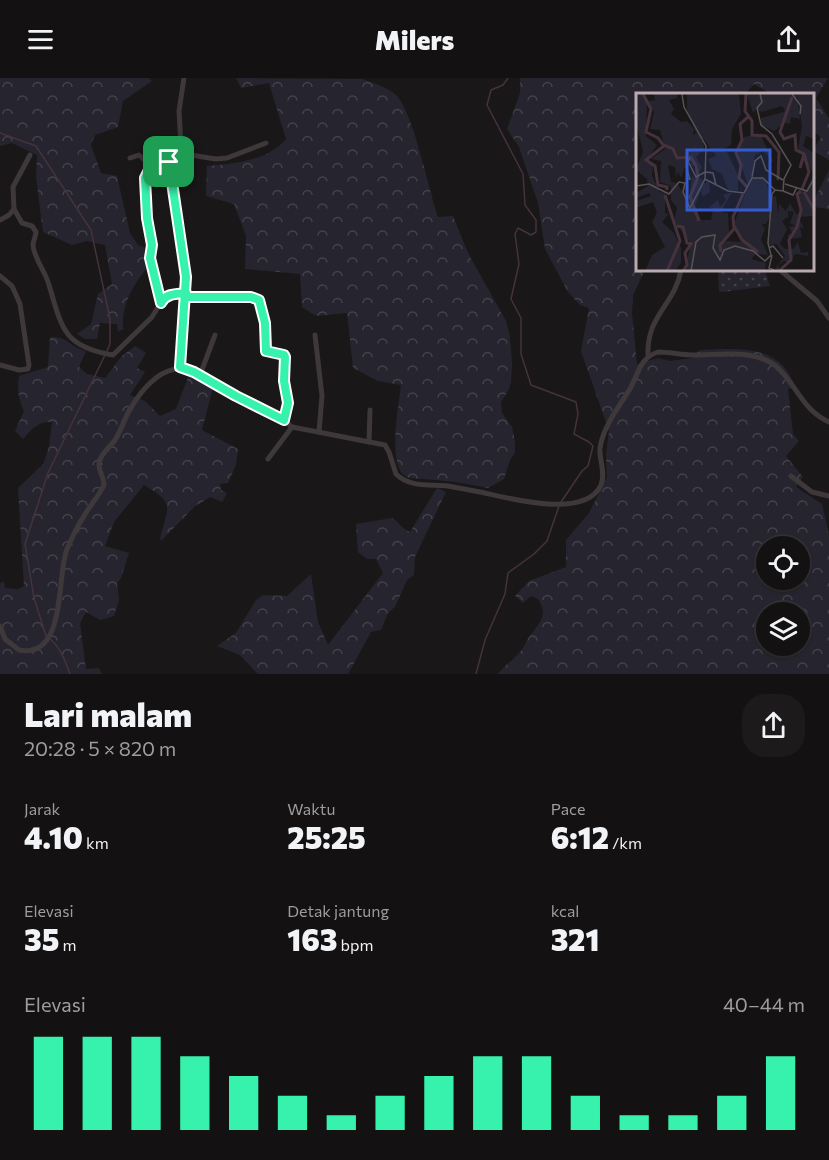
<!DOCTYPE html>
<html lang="id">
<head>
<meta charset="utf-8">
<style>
	:root { --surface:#131111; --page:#1c1a1a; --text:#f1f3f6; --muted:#9d9d9f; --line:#323131; --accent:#37f2ac }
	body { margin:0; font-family:Commissioner,sans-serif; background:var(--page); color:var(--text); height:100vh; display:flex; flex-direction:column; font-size:22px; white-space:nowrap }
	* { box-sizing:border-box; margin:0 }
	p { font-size:20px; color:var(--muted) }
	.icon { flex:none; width:33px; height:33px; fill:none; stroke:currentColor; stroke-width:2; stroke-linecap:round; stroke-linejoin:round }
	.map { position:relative; height:596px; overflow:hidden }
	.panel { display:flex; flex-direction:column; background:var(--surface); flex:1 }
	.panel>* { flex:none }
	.tools { position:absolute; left:756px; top:458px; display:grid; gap:12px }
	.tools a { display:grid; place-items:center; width:54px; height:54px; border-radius:50%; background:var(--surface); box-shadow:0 2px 4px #0004,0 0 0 2px var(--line); font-size:30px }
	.pin { position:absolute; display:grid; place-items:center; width:51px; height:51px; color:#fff; margin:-26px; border-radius:12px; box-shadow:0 3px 9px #0006 }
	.round { display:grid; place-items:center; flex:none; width:63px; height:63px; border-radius:24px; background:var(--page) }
	.overview { display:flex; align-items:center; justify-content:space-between; height:102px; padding:0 24px }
	h1 { font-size:33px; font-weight:800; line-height:45px }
	.figures { display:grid; grid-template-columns:repeat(3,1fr); gap:9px; height:102px; padding:6px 24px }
	.figures div { display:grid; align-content:center }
	.figures b { font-size:30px; font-weight:800 }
	.figures small { font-size:16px; font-weight:400 }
	.figures p { font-size:16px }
	.chart { height:168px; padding:12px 24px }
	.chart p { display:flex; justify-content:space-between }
	.chart svg { width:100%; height:108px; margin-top:6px; stroke:var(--accent); stroke-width:6 }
	header { display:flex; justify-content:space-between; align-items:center; height:78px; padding:0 24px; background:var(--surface); font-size:27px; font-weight:800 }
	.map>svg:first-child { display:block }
	.grass { fill:url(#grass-dots) }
	.forest { fill:url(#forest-crowns); fill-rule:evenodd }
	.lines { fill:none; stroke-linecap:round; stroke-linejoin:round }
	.stream { stroke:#45323d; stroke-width:1.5 }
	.street { stroke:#3e383a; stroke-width:5 }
	.route-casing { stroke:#fff; stroke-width:12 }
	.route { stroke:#37f2ac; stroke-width:8 }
	.inset-river { fill:none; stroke:#45323d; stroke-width:3 }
	.inset-road { fill:none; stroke:#595254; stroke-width:1.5 }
	.view { fill:#345cd2; fill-opacity:0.15; stroke:#345cd2; stroke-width:3 }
	.inset-edge { fill:none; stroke:#b9aaaf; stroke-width:3 }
</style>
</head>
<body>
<header><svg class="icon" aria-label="menu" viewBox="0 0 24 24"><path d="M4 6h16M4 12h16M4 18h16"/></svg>Milers<svg class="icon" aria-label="share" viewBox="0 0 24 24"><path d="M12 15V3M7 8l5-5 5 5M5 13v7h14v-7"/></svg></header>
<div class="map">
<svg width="829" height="596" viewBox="0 0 829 596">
	<defs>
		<pattern id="grass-dots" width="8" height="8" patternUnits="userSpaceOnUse" patternTransform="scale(1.5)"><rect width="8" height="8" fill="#26252f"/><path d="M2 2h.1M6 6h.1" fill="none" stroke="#43424b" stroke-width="1.8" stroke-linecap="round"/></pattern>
		<pattern id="forest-crowns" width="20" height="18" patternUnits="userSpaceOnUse" patternTransform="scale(1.5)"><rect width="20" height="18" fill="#26252f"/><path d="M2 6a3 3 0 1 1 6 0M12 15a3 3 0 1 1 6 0" fill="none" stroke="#43424b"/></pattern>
	</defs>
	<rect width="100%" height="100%" fill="#191717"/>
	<path class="grass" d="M718 192H765L770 208 722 214 719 213Z"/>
	<g class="forest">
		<path d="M0 0H149L152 3 123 23 118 49 95 57 91 67 101 95 117 98 130 155 138 167 144 169 147 190C132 208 121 228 123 251L118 254 117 246 100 245 97 261H85L77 256 91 246 98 216 112 206 105 167 87 163 72 167 43 154 36 99 37 77 12 65 0 68Z"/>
		<path d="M236 0 362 1C373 5 387 9 396 17 413 33 429 113 438 139L453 138 468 175 506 243 510 259 512 286 511 305 508 313 501 324 502 335 512 349 515 363V375L510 382 504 401 488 410C466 405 445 402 423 401 418 401 410 401 405 398 387 386 399 326 401 307L378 303 353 290 347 235 316 238 302 229 300 196 245 191 246 158 234 126 206 118 207 88C233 86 268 83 286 61L269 5 241 10Z"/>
		<path d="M520 0H828L816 20 829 40V82L813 73 821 59 813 53 812 16H771L754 6 745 16H637V192H645L633 217 632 235 637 286 658 280 670 283 693 280 699 272C727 271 769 266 787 293 791 298 793 304 797 310L788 311 793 356 799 363 786 378 803 399 796 409 822 426 829 457V596H498C504 588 512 583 519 575 523 571 526 564 529 559 539 546 549 537 538 521L531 518 523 525 515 518 529 503 566 489V462L589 435 607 399 606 377 609 353 581 273 589 230 580 227 568 214 545 171 538 125 519 69 507 51 520 15ZM766 468H800V501H766ZM766 534H800V567H766Z"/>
		<path d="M829 92V131L813 129V124Z"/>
		<path d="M50 259C69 258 69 269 86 273L79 289 87 296 105 300 121 279 135 268 146 275 137 290 145 294 130 317 145 323 160 338 176 331 189 297 213 309 202 352 238 371 236 387 228 405 220 406 221 412 227 415 222 424 210 419 194 429 162 462 160 461C168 428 176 426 144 407L114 444 105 468 129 475 121 500 117 505 119 522 114 538 100 542 86 534 80 545 86 591 99 590 102 596H0V505L4 504 5 510 18 511 24 508 18 410 43 386 49 369 52 344C38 343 32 351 23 361L15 353 24 333C18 321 17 311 19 298L48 289Z"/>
		<path d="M437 410 446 414 415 479 414 497 407 502 395 529 388 535 381 552 371 554 348 596H258L240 577 217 568 236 555 256 522 263 517 287 518 311 496 318 544 328 567 383 495 376 481H367L358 474 356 446 392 440C399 443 399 449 410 454Z"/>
	</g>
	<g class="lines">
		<g class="stream">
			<path d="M508 0 503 7 491 12 487 27 523 96 525 127 536 142V154L531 157 518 150 515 156 519 186 511 221 521 240V276L531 307 576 324 578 336 574 356 589 364 593 368 588 388 582 393 561 424"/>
			<path d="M0 55 36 68 91 152 110 241V266L107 273"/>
			<path d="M46 558 34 520 25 466 48 395 105 277"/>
			<path d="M50 561C61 570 65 583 70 596"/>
			<path d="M476 596 485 562 505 516 508 495 534 476 547 463 559 428"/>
		</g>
		<g class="street">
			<path d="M130 80 139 77 151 88 169 84 184 76 216 81 227 80 266 65"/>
			<path d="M151 88 146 93 145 100 146 140 152 167 150 180 161 225"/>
			<path d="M14 131 22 145 32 148 36 154C36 158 33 163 33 167 34 181 46 194 49 207 62 250 63 269 113 277L152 239 163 221 170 217 186 215"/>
			<path d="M0 142 9 137 14 131 13 109 30 77"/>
			<path d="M780 192 817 223 829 240"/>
			<path d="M0 198 12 208 20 226 29 287 28 291 19 292 0 287"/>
			<path d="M186 219H251L259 222 264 239 266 273 284 277 285 279 284 303 288 325 284 342"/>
			<path d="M315 257 322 318 319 354"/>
			<path d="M648 278C646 237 675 227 681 192"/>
			<path d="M180 289 186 199 169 84 181 68 179 33 184 0"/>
			<path d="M200 297 215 257"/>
			<path d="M369 364 370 332"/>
			<path d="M268 381 292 349"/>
			<path d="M791 398 812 414 829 418"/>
			<path d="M0 548 5 561 19 572C67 581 56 500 67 471 72 460 77 448 84 438 90 427 99 418 104 407 104 399 98 392 99 385 100 376 110 369 115 362 121 353 124 342 129 333 142 310 166 281 194 294L236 318 277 337 292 349 385 367 389 374 396 396C410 410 430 406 448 408 459 410 469 412 480 414 508 420 585 442 601 407 606 395 599 382 600 370 603 348 620 328 631 309 639 294 640 280 658 274 670 274 682 277 694 277 721 277 758 270 779 291 798 310 803 332 829 344"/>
		</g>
	</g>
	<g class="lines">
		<g class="route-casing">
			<path id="route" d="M169 84 186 199 180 289 194 294 236 318 284 342 288 325 284 303 285 279 284 277 266 273 265 245 259 222 251 219H186V215C177 216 166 215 161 225L150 180 152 167 147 140 145 100 151 88 169 84"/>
		</g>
		<use href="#route" class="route"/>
	</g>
	<g transform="translate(636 15)">
		<rect width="178" height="178" fill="#191717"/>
		<path d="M1 1H7L11 11 10 43 21 52 10 68 17 72 16 83 24 99 29 100V120L33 121 26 129 38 140 45 155V170L39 178H9L16 162 29 154 16 129 21 120 17 109 0 115V108L15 103 13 100 0 105V100L12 93 11 86 0 77 7 58 1 34ZM18 1H41V5L33 7 38 16 35 21 45 29 51 28 58 36 57 42 60 40 51 17V1H103L105 21 96 36 95 52 85 57 91 59 102 82V98L92 97 86 81 76 76 72 66 80 63 67 45 64 47H67L68 56 60 64 66 74 63 81 60 82 62 74 56 73 52 64 45 85 42 79 40 85 39 74 32 72 35 89 41 90 53 109 56 83 62 87 66 85 67 91 73 88 74 99 67 104 65 98 59 112 65 127H75L77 117 73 114 82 107 84 114 90 107 87 102 96 99 85 119 92 120 93 140 89 148 106 149 98 131 112 93 102 62 103 52 108 44 124 41 137 68 132 70 135 66 127 58 119 62 115 86 125 84 130 89 135 105 140 103 142 121 143 111 150 118 154 110 161 122 165 117 160 100 170 97 177 82 178 123 162 124 168 135 164 134 166 144 154 146 152 154V142L156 140 153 134 159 133 154 130 158 119 152 118V124L146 128 151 136 144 151 149 156H157L162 149 165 160 172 159V163L159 161 154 170 148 168 142 173 144 178 139 176 149 163 140 151 133 152 134 124 130 131H126L129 136 125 146 132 162 120 161 115 166 130 170 129 178H48L55 151 38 128 41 115 35 107V93L24 89 25 68 15 66 29 56 24 37 14 36 18 19 12 8 19 7ZM111 1H155V5L149 17 146 13 126 19 120 16 117 20ZM161 1H178V46L170 43 167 53 178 60V81L162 56 166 33Z" fill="#26252f"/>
		<path d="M155 1 161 2 164 26 155 24 154 31 149 30 138 38 125 32V25L148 19Z" fill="#26252f"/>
		<path class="inset-river" d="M7 1 15 16 10 39 22 45 28 53 10 67 19 73 22 92 31 94V97M110 1 109 18 116 28V42L130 43 143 59 142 87M156 4 144 39 148 46 159 42 160 57 168 61 164 75M28 52 37 56 41 65 55 64 60 73 62 84 54 104 63 128M111 94 103 85 105 72 100 60 106 47 104 31 112 24M166 96 173 79 168 61M168 99 179 118M29 102 44 148 31 178M41 133 47 134 51 150 55 151 49 160 51 172 47 178M98 133 106 147 122 159M85 159 84 152 98 136 97 124 107 101M143 178 155 167 153 147 161 134 165 117 161 101 165 98"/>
		<path class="inset-road" d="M46 1 48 14 70 53 69 86M156 1 165 13 164 21M53 70 60 84 69 79M70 79 77 80 80 92M116 84 119 68 125 63 130 77 147 87M50 86H54L50 73 54 65M149 91 171 98 179 84M0 93 13 91 33 101 43 89 49 90 47 99 54 115 69 86 92 98 108 100 116 85H127L139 97M147 98 157 102 161 94M133 155 137 153 147 165M136 162 133 175 138 177M55 178 60 149 66 144 79 142 77 155 84 167 88 157 99 153 117 158 129 168 135 162 132 150 136 101 139 97 147 98 148 86 155 72 136 41 125 32 121 15 126 9 124 1"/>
		<path class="view" d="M51 57H134V117H51Z"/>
		<rect width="178" height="178" class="inset-edge"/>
	</g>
</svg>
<div class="tools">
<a><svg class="icon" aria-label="locate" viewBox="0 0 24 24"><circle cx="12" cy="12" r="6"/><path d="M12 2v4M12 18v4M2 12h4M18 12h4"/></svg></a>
<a><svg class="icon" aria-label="layers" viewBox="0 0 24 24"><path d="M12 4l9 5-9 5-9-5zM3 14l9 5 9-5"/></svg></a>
</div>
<div class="pin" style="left:169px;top:84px;background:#1e9e55"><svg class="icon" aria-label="arrive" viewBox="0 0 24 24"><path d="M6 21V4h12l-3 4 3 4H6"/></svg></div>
</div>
<section class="panel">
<div class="overview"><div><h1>Lari malam</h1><p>20:28 · 5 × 820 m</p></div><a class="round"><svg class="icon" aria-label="share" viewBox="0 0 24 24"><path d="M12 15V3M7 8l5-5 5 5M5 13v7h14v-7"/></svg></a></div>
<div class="figures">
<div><p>Jarak</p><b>4.10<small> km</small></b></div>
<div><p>Waktu</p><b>25:25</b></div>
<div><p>Pace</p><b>6:12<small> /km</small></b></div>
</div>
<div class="figures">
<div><p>Elevasi</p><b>35<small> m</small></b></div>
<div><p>Detak jantung</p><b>163<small> bpm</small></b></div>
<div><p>kcal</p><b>321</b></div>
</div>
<div class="chart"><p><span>Elevasi</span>40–44 m</p>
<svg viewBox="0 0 160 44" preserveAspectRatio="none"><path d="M5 44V6M15 44V6M25 44V6M35 44V14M45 44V22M55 44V30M65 44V38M75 44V30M85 44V22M95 44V14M105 44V14M115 44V30M125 44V38M135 44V38M145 44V30M155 44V14"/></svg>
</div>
</section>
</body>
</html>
